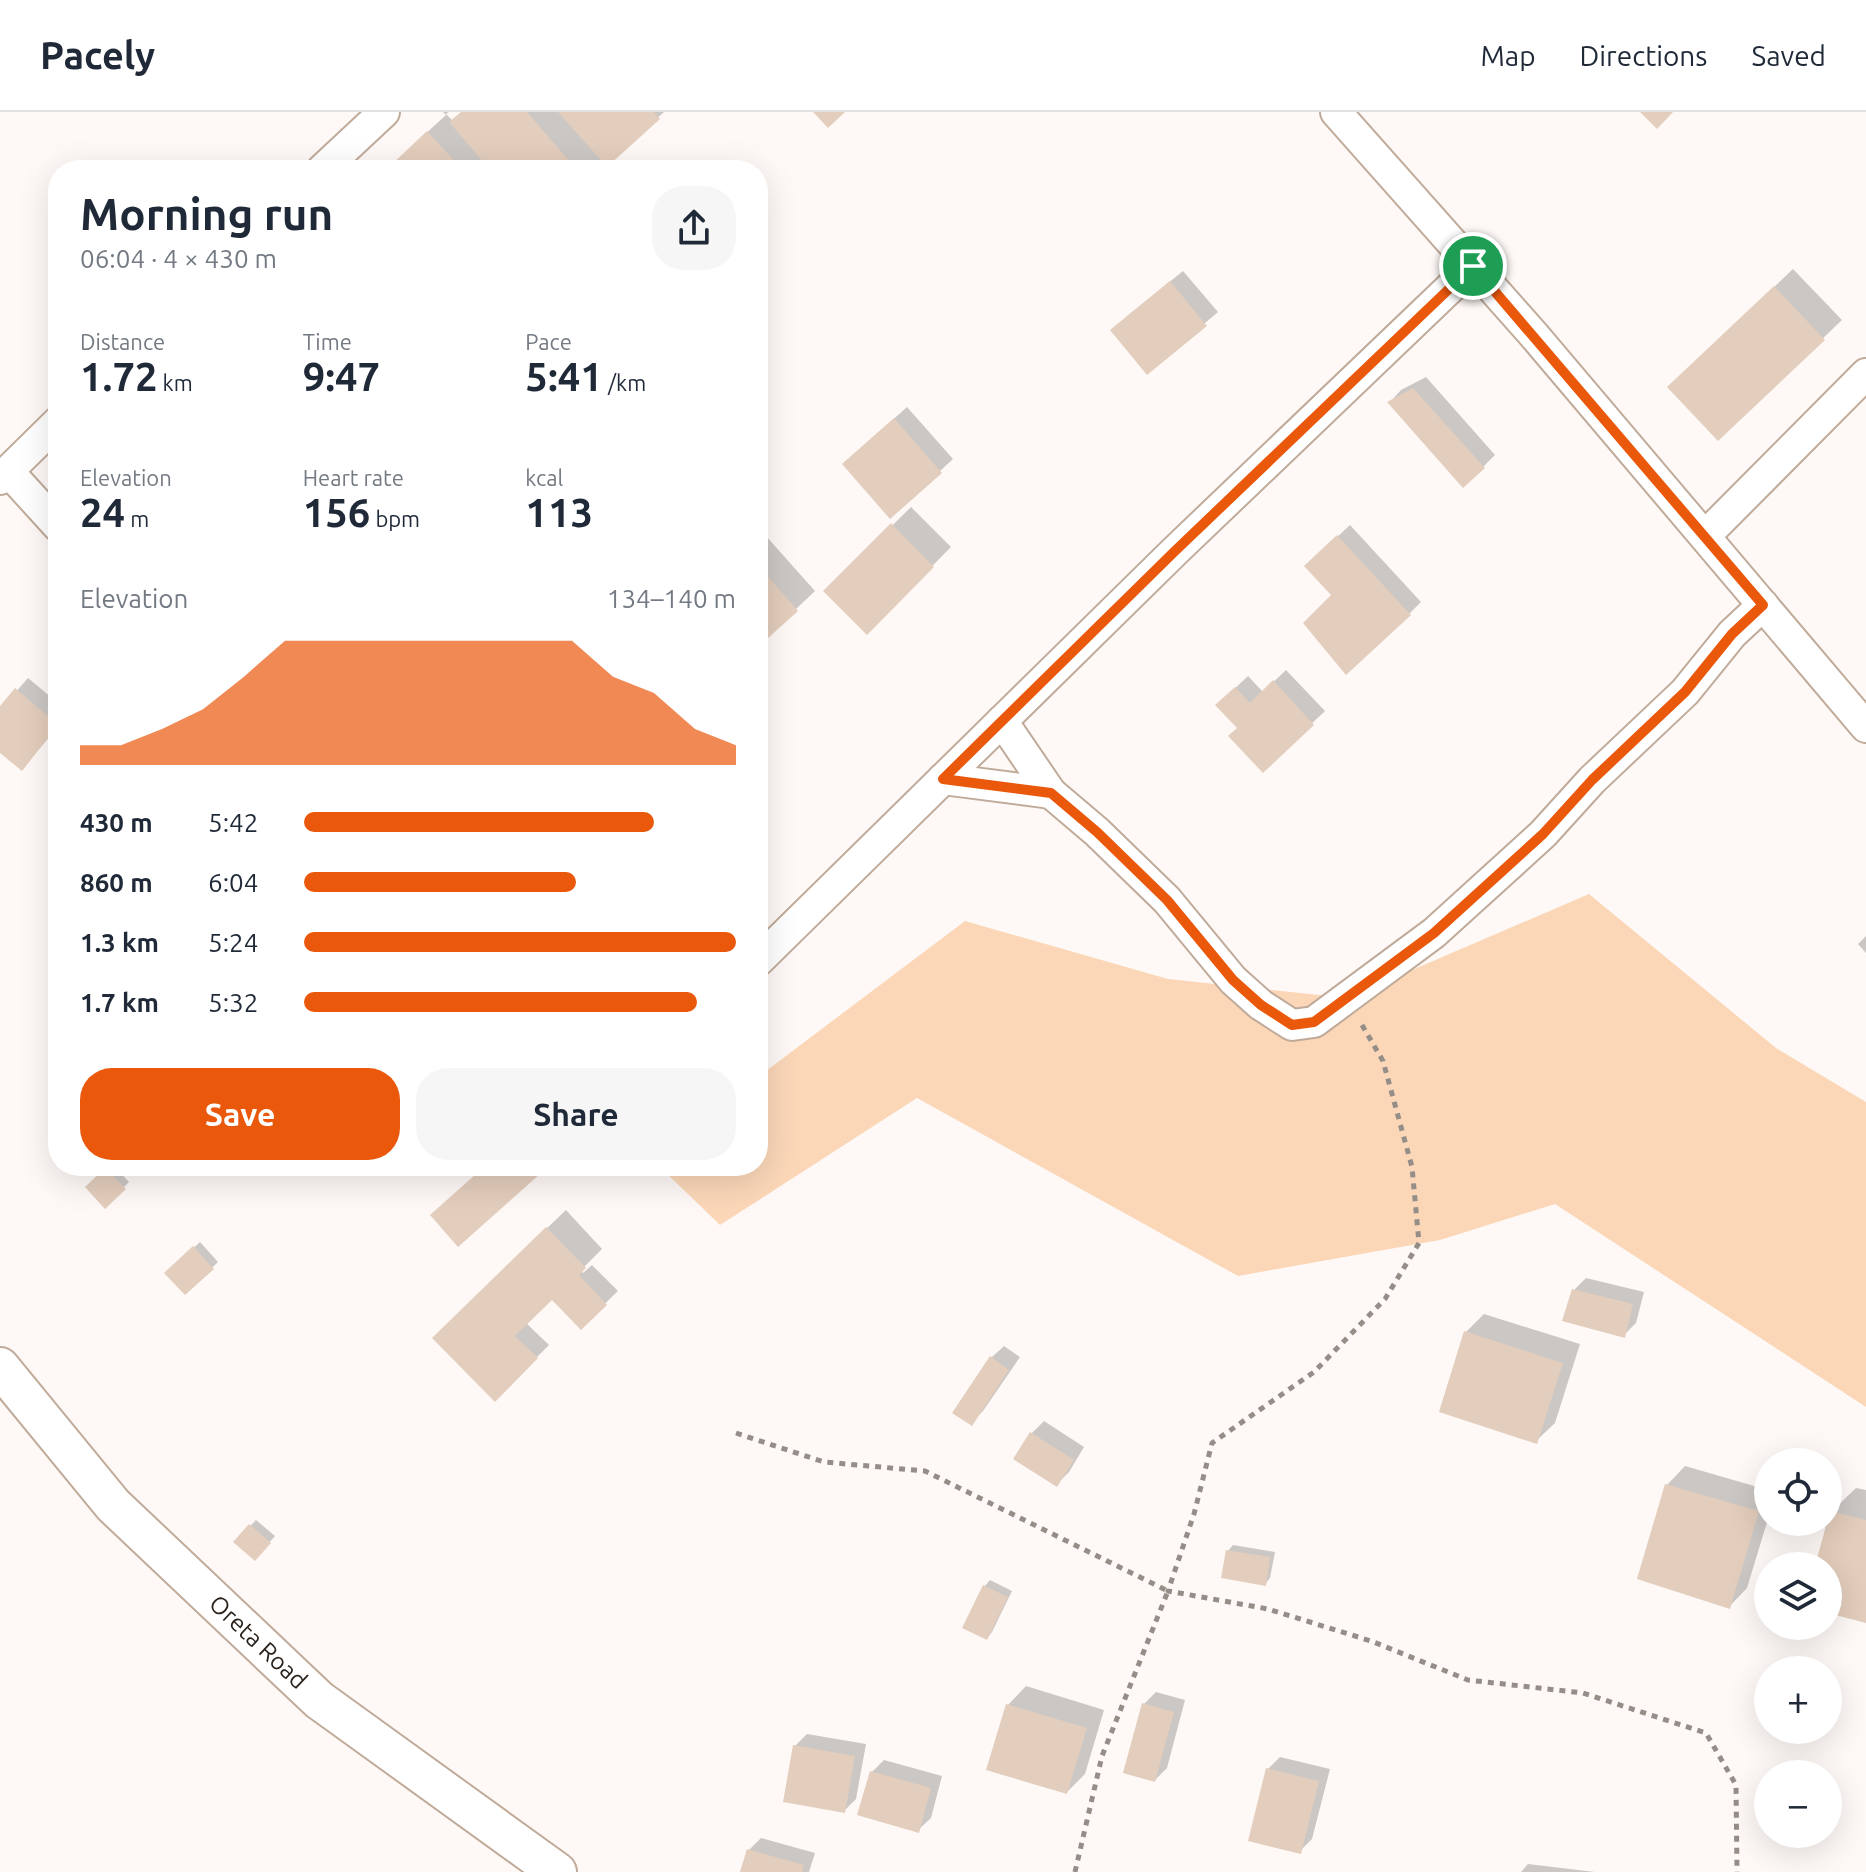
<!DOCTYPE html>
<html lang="en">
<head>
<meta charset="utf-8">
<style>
	:root { --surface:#fff; --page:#f6f6f7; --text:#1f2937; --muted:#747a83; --line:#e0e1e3; --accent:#ea580c }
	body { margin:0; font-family:Ubuntu,sans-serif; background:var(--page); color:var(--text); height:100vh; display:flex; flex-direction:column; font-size:30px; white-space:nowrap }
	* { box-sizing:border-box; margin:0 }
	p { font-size:26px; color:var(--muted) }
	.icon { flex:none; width:44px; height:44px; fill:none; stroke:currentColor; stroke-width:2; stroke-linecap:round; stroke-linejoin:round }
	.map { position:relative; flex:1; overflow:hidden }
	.sheet { position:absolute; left:48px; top:48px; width:720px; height:1016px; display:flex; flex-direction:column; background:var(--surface); border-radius:32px; box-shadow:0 8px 32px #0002 }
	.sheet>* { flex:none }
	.fabs { position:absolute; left:1754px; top:1336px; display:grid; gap:16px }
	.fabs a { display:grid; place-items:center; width:88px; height:88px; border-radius:50%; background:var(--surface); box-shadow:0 8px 32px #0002; font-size:40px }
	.pin { position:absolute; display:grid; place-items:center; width:68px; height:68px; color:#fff; margin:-34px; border:4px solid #fff; border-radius:50%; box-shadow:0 2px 8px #0007 }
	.round { display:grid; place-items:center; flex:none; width:84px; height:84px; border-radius:32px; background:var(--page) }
	.head { display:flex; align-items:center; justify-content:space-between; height:136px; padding:0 32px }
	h1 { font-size:44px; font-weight:600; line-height:60px }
	.metrics { display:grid; grid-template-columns:repeat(3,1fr); gap:12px; height:136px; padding:8px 32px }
	.metrics div { display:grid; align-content:center }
	.metrics b { font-size:40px; font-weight:600 }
	.metrics small { font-size:22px; font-weight:400 }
	.metrics p { font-size:22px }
	.chart { height:224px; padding:16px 32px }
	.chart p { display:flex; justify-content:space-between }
	.chart svg { width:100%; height:144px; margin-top:8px; fill:var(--accent); opacity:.7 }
	.cta { display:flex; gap:16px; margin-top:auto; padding:16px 32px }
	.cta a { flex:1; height:92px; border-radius:32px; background:var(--accent); color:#fff; font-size:32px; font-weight:600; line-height:92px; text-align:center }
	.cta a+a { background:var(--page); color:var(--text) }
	ul { padding:0 32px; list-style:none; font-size:26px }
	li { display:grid; grid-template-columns:128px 96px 1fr; align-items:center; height:60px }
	li i { height:20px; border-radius:10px; background:var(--accent) }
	header { display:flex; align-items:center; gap:48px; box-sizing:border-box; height:112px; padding:0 40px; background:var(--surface); border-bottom:2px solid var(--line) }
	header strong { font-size:38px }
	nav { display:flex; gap:44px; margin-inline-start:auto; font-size:28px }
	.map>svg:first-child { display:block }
	.green { fill:#fbd7b8 }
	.shadow { fill:#0003 }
	.building { fill:#e3cdbc }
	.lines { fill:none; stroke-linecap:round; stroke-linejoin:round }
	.minor-casing { stroke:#c0ab9a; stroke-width:34 }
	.tertiary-casing { stroke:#c0ab9a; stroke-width:42 }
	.path { stroke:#948d88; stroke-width:5; stroke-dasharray:6 6; stroke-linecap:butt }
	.minor { stroke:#fff; stroke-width:30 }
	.tertiary { stroke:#fff; stroke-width:38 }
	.route-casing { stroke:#fff; stroke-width:16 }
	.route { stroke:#ea580c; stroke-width:10 }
	.labels { text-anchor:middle; stroke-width:8; stroke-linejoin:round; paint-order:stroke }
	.street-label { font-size:24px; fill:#2a221b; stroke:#fef9f6 }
</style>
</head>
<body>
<header>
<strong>Pacely</strong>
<nav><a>Map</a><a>Directions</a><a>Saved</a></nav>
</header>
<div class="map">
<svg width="1866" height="1760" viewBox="0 0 1866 1760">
	<rect width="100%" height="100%" fill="#fef9f6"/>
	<path class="green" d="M1589 782 1776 936 1866 990V1295L1555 1092 1440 1128 1238 1164 917 986 720 1113 659 1054H758V965L965 809 1168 867 1347 886Z"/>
	<g class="shadow">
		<path d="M443 0H449L446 2 453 9 462 0H664L606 53 610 58H394L410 36 446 3Z"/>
		<path d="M1793 157 1842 208 1718 326 1688 257Z"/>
		<path d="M1183 159 1218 200 1147 260 1125 206Z"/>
		<path d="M1426 265 1495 343 1483 355 1390 290 1401 278Z"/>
		<path d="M907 295 953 347 890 405 856 341Z"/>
		<path d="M911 395 951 435 867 520 826 479Z"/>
		<path d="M1350 413 1421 490 1409 502 1334 483 1319 442Z"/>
		<path d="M758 415 815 479 758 533Z"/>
		<path d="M1286 558 1325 599 1263 658 1230 581 1248 564 1263 580Z"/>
		<path d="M28 566 58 591V615L33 644 0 638V598Z"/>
		<path d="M1866 824V841L1858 832Z"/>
		<path d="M110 1054H114L129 1070 105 1094 88 1075Z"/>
		<path d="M566 1098 602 1137 581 1158 583 1161 592 1153 618 1179 581 1215 552 1185 526 1211 549 1233 495 1287 496 1165Z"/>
		<path d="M200 1130 218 1150 185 1181 167 1161Z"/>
		<path d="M1586 1166 1644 1180 1636 1211 1624 1223 1574 1178Z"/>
		<path d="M1484 1202 1580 1232 1555 1311 1536 1329 1466 1220Z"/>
		<path d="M1004 1234 1020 1245 983 1299 971 1311 992 1245Z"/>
		<path d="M1044 1309 1084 1335 1069 1360 1057 1372 1016 1346 1032 1321Z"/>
		<path d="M1685 1354 1768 1378V1407L1747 1476 1729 1495 1667 1373Z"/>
		<path d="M1856 1376 1866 1378V1509L1828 1499V1454H1817L1831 1400Z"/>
		<path d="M256 1408 275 1424 260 1441 236 1429Z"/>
		<path d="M1233 1433 1275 1440 1270 1466 1265 1472 1228 1439Z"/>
		<path d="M990 1468 1012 1479 992 1520 987 1526 965 1515 985 1474Z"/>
		<path d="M1026 1574 1104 1598 1085 1662 1067 1680 989 1657 1008 1593Z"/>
		<path d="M1156 1580 1185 1588 1167 1656 1155 1668 1144 1592Z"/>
		<path d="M807 1622 866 1632 856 1687 844 1699 795 1634Z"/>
		<path d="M1280 1645 1330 1657 1312 1727 1300 1739 1268 1657Z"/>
		<path d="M884 1648 942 1664 931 1706 918 1718 872 1660Z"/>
		<path d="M761 1726 815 1741 809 1760H742L749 1738Z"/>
		<path d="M1528 1752 1595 1760H1521Z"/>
	</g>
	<g class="building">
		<path d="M461 0H527L577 58H490L449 10Z"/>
		<path d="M558 0H654L660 7 607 55Z"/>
		<path d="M813 0H845L828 16Z"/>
		<path d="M1640 0H1673L1657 17Z"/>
		<path d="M427 19 463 58H392L389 55Z"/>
		<path d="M1170 169 1207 214 1147 263 1110 218Z"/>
		<path d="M1774 174 1825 228 1718 329 1667 275Z"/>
		<path d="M1413 276 1485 356 1463 376 1387 290Z"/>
		<path d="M894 306 942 361 890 407 842 352Z"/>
		<path d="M891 411 934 455 867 523 823 479Z"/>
		<path d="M1337 423 1411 503 1346 563 1303 511 1331 483 1304 454Z"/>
		<path d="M758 453 798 499 758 535Z"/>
		<path d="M1273 568 1314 613 1263 661 1228 624 1237 616 1215 593 1235 575 1250 591Z"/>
		<path d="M15 576 58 613 22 659 0 641V594Z"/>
		<path d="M485 1054H549L458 1135 430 1103Z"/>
		<path d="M105 1056 126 1077 105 1097 85 1075Z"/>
		<path d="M546 1115 586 1156 579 1163 607 1193 581 1218 552 1188 515 1224 538 1246 495 1290 432 1226Z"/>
		<path d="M193 1134 214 1157 185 1183 164 1161Z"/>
		<path d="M1572 1177 1633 1192 1625 1226 1562 1209Z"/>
		<path d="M1464 1219 1563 1251 1537 1332 1439 1300Z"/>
		<path d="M990 1244 1009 1258 972 1314 952 1301Z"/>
		<path d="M1030 1320 1074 1348 1057 1375 1013 1347Z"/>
		<path d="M1665 1372 1759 1399 1730 1497 1637 1467Z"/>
		<path d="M1830 1399 1866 1408V1511L1828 1501V1454H1815Z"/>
		<path d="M249 1412 271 1431 255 1449 233 1430Z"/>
		<path d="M1226 1438 1270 1445 1266 1474 1221 1466Z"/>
		<path d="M983 1473 1008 1485 987 1528 962 1516Z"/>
		<path d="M1142 1591 1174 1600 1155 1670 1123 1661Z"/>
		<path d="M1006 1592 1087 1616 1067 1682 986 1658Z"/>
		<path d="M793 1633 855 1644 845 1701 783 1690Z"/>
		<path d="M1266 1656 1319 1669 1301 1742 1248 1729Z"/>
		<path d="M870 1659 931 1676 919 1721 857 1703Z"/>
		<path d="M747 1737 804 1753 802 1760H740Z"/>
	</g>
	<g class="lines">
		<g class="minor-casing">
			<g id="minor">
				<path d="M1336 0 1533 222 1866 615"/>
				<path d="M322 58 384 0"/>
				<path d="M8 359 58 414"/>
				<path d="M0 367 58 310"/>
				<path d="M1705 424 1866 262"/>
				<path d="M1002 609 1051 681 1097 720 1167 788 1233 868 1261 893 1292 913 1314 910 1434 821 1543 722 1592 668 1685 580 1732 522 1763 493"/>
				<path d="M943 667 1051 681"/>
				<path d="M758 849 1175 439 1473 154"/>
			</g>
		</g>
		<g class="tertiary-casing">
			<g id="tertiary">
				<path id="s1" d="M0 1255 113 1393 319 1588 557 1760"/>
			</g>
		</g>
		<g class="path">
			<path d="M1362 913 1383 949 1412 1055 1419 1131 1385 1187 1314 1260 1212 1331 1194 1402 1168 1479 1268 1497 1371 1529 1468 1568 1583 1581 1706 1621 1736 1673 1737 1760"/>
			<path d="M736 1321 824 1350 925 1359 1168 1479 1102 1644 1075 1760"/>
		</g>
		<use href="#minor" class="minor"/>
		<use href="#tertiary" class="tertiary"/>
	</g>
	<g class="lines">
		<g class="route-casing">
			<path id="route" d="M1473 154 1763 493 1732 522 1685 580 1592 668 1543 722 1434 821 1314 910 1292 913 1261 893 1233 868 1167 788 1097 720 1051 681 943 667 1175 439Z"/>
		</g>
		<use href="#route" class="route"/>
	</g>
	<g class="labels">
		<g class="street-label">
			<text dy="8" stroke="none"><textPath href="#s1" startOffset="378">Oreta Road</textPath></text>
		</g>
	</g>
</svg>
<div class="fabs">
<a><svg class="icon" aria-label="locate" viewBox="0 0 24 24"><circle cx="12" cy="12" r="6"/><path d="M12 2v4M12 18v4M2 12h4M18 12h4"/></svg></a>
<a><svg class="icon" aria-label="layers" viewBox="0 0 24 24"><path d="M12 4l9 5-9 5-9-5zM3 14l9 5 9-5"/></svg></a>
<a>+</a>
<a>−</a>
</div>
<div class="pin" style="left:1473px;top:154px;background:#1e9e55"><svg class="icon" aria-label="arrive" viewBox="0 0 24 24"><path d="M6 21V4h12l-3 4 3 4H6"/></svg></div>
<section class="sheet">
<div class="head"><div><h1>Morning run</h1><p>06:04 · 4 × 430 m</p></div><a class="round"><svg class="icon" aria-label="share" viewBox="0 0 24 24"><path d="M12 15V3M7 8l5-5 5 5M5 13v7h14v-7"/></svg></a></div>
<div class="metrics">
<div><p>Distance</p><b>1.72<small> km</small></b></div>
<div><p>Time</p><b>9:47</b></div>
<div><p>Pace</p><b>5:41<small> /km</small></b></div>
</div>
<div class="metrics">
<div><p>Elevation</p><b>24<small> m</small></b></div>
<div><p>Heart rate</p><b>156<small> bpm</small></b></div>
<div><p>kcal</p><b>113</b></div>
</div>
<div class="chart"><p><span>Elevation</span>134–140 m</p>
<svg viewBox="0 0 160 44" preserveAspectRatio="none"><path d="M0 44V38L10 38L20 33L30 27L40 17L50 6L60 6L70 6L80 6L90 6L100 6L110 6L120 6L130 17L140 22L150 33L160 38V44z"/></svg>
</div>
<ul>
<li><b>430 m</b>5:42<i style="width:81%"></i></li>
<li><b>860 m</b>6:04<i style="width:63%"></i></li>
<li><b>1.3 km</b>5:24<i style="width:100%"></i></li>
<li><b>1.7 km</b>5:32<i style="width:91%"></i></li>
</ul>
<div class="cta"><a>Save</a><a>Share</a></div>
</section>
</div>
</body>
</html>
